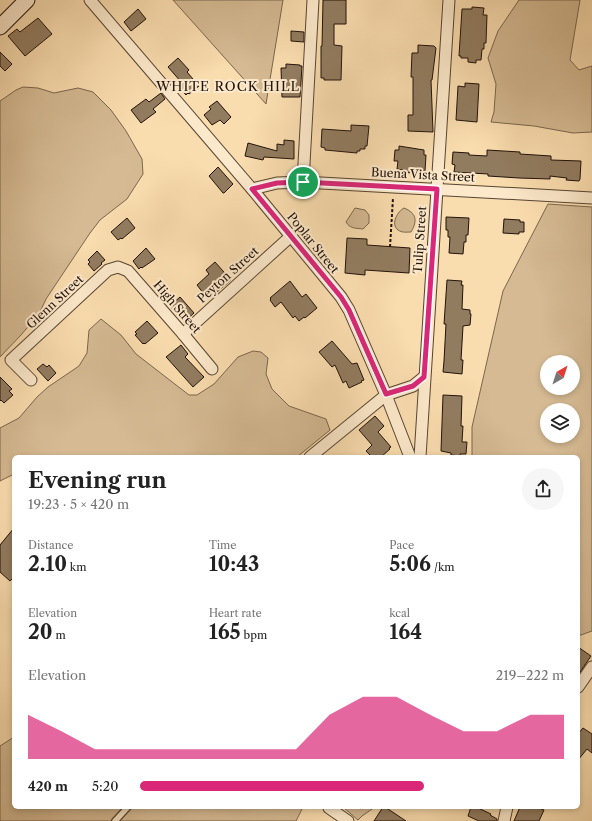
<!DOCTYPE html>
<html lang="en">
<head>
<meta charset="utf-8">
<style>
	:root { --surface:#fff; --page:#f6f6f6; --text:#222; --muted:#767676; --accent:#db2777 }
	body { margin:0; font-family:"Libre Caslon Text",serif; background:var(--page); color:var(--text); height:100vh; display:flex; flex-direction:column; font-size:15px; white-space:nowrap }
	* { box-sizing:border-box; margin:0 }
	p { font-size:13px; color:var(--muted) }
	.icon { flex:none; width:22px; height:22px; fill:none; stroke:currentColor; stroke-width:2; stroke-linecap:round; stroke-linejoin:round }
	.map { position:relative; flex:1; overflow:hidden }
	.panel { position:absolute; left:12px; top:455px; width:568px; height:354px; display:flex; flex-direction:column; background:var(--surface); border-radius:6px; box-shadow:0 2px 6px #0003 }
	.panel>* { flex:none }
	.needle { width:26px; rotate:39deg }
	.controls { position:absolute; left:540px; top:355px; display:grid; gap:8px }
	.controls a { display:grid; place-items:center; width:40px; height:40px; border-radius:50%; background:var(--surface); box-shadow:0 2px 6px #0003; font-size:20px }
	.pin { position:absolute; display:grid; place-items:center; width:34px; height:34px; color:#fff; margin:-17px; border:2px solid #fff; border-radius:50%; box-shadow:0 1px 4px #0007 }
	.round { display:grid; place-items:center; flex:none; width:42px; height:42px; border-radius:21px; background:var(--page) }
	.headline { display:flex; align-items:center; justify-content:space-between; height:68px; padding:0 16px }
	h1 { font-size:22px; font-weight:800; line-height:30px }
	.stats { display:grid; grid-template-columns:repeat(3,1fr); gap:6px; height:68px; padding:4px 16px }
	.stats div { display:grid; align-content:center }
	.stats b { font-size:20px; font-weight:800 }
	.stats small { font-size:11px; font-weight:400 }
	.stats p { font-size:11px }
	.chart { height:112px; padding:8px 16px }
	.chart p { display:flex; justify-content:space-between }
	.chart svg { width:100%; height:72px; margin-top:4px; fill:var(--accent); opacity:.7 }
	ul { padding:0 16px; list-style:none; font-size:13px }
	li { display:grid; grid-template-columns:64px 48px 1fr; align-items:center; height:30px }
	li i { height:10px; border-radius:5px; background:var(--accent) }
	.map>svg:first-child { display:block }
	.green { fill:#d5ba93; stroke:#7b664e; fill-rule:evenodd }
	.building { fill:#927c60; stroke:#21120a }
	.lines { fill:none; stroke-linecap:round; stroke-linejoin:round }
	.service-casing { stroke:#574533; stroke-width:8 }
	.minor-casing { stroke:#574533; stroke-width:13 }
	.secondary-casing { stroke:#21120a; stroke-width:17 }
	.path { stroke:#21120a; stroke-width:2; stroke-dasharray:3 2; stroke-linecap:butt }
	.service { stroke:#fce9cb; stroke-width:5.5 }
	.minor { stroke:#fce9cb; stroke-width:11 }
	.secondary { stroke:#fce9cb; stroke-width:15 }
	.route-casing { stroke:#fff; stroke-width:8 }
	.route { stroke:#db2777; stroke-width:5 }
	.labels { text-anchor:middle; stroke-width:4; stroke-linejoin:round; paint-order:stroke }
	.street-label { font-size:12px; fill:#21120a; stroke:#fce9cb }
	.neighbourhood-label { font-size:13px; letter-spacing:1px; fill:#21120a; stroke:#fce9cb }
</style>
</head>
<body>
<div class="map">
<svg width="592" height="821" viewBox="0 0 592 821">
	<rect width="100%" height="100%" fill="#faddaf"/>
	<filter id="stains"><feTurbulence type="fractalNoise" baseFrequency=".005" numOctaves="4"/><feColorMatrix values="0 0 0 0 .2 0 0 0 0 .09 0 0 0 0 .02 0 0 0 .5 -.17"/></filter>
	<radialGradient id="worn" r=".72"><stop offset=".6" stop-color="#630" stop-opacity="0"/><stop offset="1" stop-color="#630" stop-opacity=".3"/></radialGradient>
	<g class="green">
		<path d="M173 0H283L266 104Z"/>
		<path d="M519 0H580L570 60 579 70 592 66V132L573 133 534 126 491 122 494 112 496 84 488 58 498 31Z"/>
		<path d="M23 87 38 88 54 93 78 88 93 92 111 110 126 131 142 159 143 174 127 199 100 220 90 233 46 299 39 314 21 335 0 357V101L16 90Z"/>
		<path d="M548 204 592 207V631L578 636V457H472V427L503 291ZM547 362H573V388H547ZM547 410H573V436H547Z"/>
		<path d="M355 208 365 210 369 215V223L363 229C356 228 350 229 346 222Z"/>
		<path d="M404 208C416 213 418 220 411 232 407 232 402 233 398 230 390 224 398 211 404 208Z"/>
		<path d="M101 319 121 335 136 354 189 395H197L214 384 238 357 253 351 261 352 268 358 266 374 272 389 289 406 326 419 330 430 297 457H14V474L0 481V428L19 418 37 397 48 387 79 366 87 353 89 330Z"/>
		<path d="M14 737V807H303L296 821H0V746Z"/>
		<path d="M343 807H375L362 816 358 820Z"/>
	</g>
	<g class="building">
		<path d="M323 0H346V24H334V45L342 46 341 80H324V78H321V46H322Z"/>
		<path d="M472 7 484 8 483 15H487L486 43H484V49H482L481 60H476V63L468 62V58H461V56H459L462 9H472Z"/>
		<path d="M138 9 146 19 131 31 124 22Z"/>
		<path d="M38 18 52 34 25 56 8 36 17 29 20 32Z"/>
		<path d="M291 31 304 32V42L291 41Z"/>
		<path d="M418 45 434 46 436 48 432 80H431L433 132 408 131V115H413V77H411L412 53H418Z"/>
		<path d="M0 52 12 64 5 71 0 66Z"/>
		<path d="M178 58 189 70 187 72 199 86 189 94 188 93 186 95 179 87 182 83 168 67Z"/>
		<path d="M286 64 300 65V66H302L300 97H282L281 68H286Z"/>
		<path d="M465 83 479 84 477 122 456 120 458 86 465 87Z"/>
		<path d="M161 93 165 99 153 109 156 112 141 123 131 110 146 99 149 102Z"/>
		<path d="M217 101 231 117 224 124 220 120 212 125 204 115 211 109 209 107Z"/>
		<path d="M351 125 369 126 367 146H365V149H360V151H357V153L325 150V148L321 147 322 129 351 131Z"/>
		<path d="M284 140 294 141V159L264 157 263 160 245 156 248 143 277 151V144L284 145Z"/>
		<path d="M399 146 424 150V155H426L425 171H420V174L403 172V170L397 169 398 161H394L395 150H399Z"/>
		<path d="M487 150 520 152V154L551 156V160L581 161 580 179 579 181 566 180 567 178 550 176V179L519 178 488 176V174L454 172 455 165 452 164 453 152 469 153V155L487 156Z"/>
		<path d="M218 167 233 184 224 193H223L209 176Z"/>
		<path d="M446 217 469 218 468 235H466V242H464L463 254 449 253 450 237H448V230H446Z"/>
		<path d="M127 218 135 228 122 239 121 238 118 240 111 232Z"/>
		<path d="M504 219 520 220V222H524V232H519V234L503 233Z"/>
		<path d="M347 238 367 239V245L410 248 409 273 365 270V275L345 273Z"/>
		<path d="M146 248 155 259 142 268 141 267 139 269 133 261Z"/>
		<path d="M97 251 105 260 101 263 102 264 94 271 88 264 90 262 88 260Z"/>
		<path d="M215 262 231 280 210 298 208 297 207 298 197 285 209 274 206 270Z"/>
		<path d="M447 280 462 281 461 285H463L462 309 470 310V314H471L470 325 463 326 461 360H463L462 374 443 372 444 361 446 324H444Z"/>
		<path d="M290 281 302 297 306 294 317 308 305 318 304 317 299 321 295 316 293 318 281 302 275 307 270 300 271 299 270 298Z"/>
		<path d="M180 297 194 313 184 322 170 306Z"/>
		<path d="M147 321 158 333 145 344 144 343 143 344 135 335 137 334 135 332Z"/>
		<path d="M332 341 352 364 357 363 364 380 361 381 362 382 349 388 346 381 343 383 335 365 332 367 319 352Z"/>
		<path d="M181 345 188 354 185 357 204 377 193 387 167 358 166 357Z"/>
		<path d="M43 364 47 367 49 365 56 373 48 381 37 369Z"/>
		<path d="M0 377 12 389 9 391 13 395 4 403 1 400 0 401Z"/>
		<path d="M443 395 462 396 461 426H463L462 442H467L466 454H460V456L451 455V453L441 451Z"/>
		<path d="M375 416 384 426 378 432 391 447 389 448 390 449 381 457H372L366 451 372 445 359 430Z"/>
		<path d="M14 528V577L10 581 0 572V545Z"/>
		<path d="M578 647 591 656 578 675Z"/>
		<path d="M583 728 592 734V753L587 749 578 760V734Z"/>
		<path d="M383 807H385L406 821H374Z"/>
		<path d="M471 807H476L491 814 490 815 497 819V821H479L468 816Z"/>
		<path d="M520 807H536L544 810 539 821H514Z"/>
	</g>
	<g class="lines">
		<g class="service-casing">
			<path id="service" d="M115 821 128 807"/>
		</g>
		<g class="minor-casing">
			<g id="minor">
				<path d="M90 0 252 189 341 297 349 310 386 395 410 457"/>
				<path d="M303 182 313 0"/>
				<path d="M252 189 277 183 303 182 592 198"/>
				<path d="M183 334 291 236"/>
				<path d="M31 380 11 360 108 270 118 267 128 271 183 334 212 369"/>
				<path d="M310 457 386 395 413 386 424 377"/>
				<path d="M420 457 449 0"/>
				<path d="M578 687 592 667"/>
				<path d="M329 808 348 821"/>
				<path d="M504 821 507 807"/>
			</g>
		</g>
		<g class="secondary-casing">
			<path id="secondary" d="M0 27 27 0"/>
		</g>
		<path class="path" d="M390 247 393 198"/>
		<use href="#service" class="service"/>
		<use href="#minor" class="minor"/>
		<use href="#secondary" class="secondary"/>
	</g>
	<g class="lines">
		<g class="route-casing">
			<path id="route" d="M303 182 437 189 424 377 413 386 386 394 349 310 341 297 252 189 277 183Z"/>
		</g>
		<use href="#route" class="route"/>
	</g>
	<g class="labels">
		<g class="street-label">
			<text transform="translate(423 175) rotate(3)" y="4">Buena Vista Street</text>
			<text transform="translate(420 240) rotate(-86)" y="4">Tulip Street</text>
			<text transform="translate(313 243) rotate(51)" y="4">Poplar Street</text>
			<text transform="translate(228 275) rotate(-42)" y="4">Peyton Street</text>
			<text transform="translate(55 302) rotate(-43)" y="4">Glenn Street</text>
			<text transform="translate(177 307) rotate(49)" y="4">High Street</text>
		</g>
		<g class="neighbourhood-label">
			<text x="228" y="91">WHITE ROCK HILL</text>
		</g>
	</g>
	<rect width="100%" height="100%" filter="url(#stains)"/>
	<rect width="100%" height="100%" fill="url(#worn)"/>
</svg>
<div class="controls">
<a><svg class="needle" viewBox="-14 -14 28 28"><path d="M0-13l5 13h-10z" fill="#e53935"/><path d="M0 13l5-13h-10z" fill="#767676"/></svg></a>
<a><svg class="icon" aria-label="layers" viewBox="0 0 24 24"><path d="M12 4l9 5-9 5-9-5zM3 14l9 5 9-5"/></svg></a>
</div>
<div class="pin" style="left:303px;top:182px;background:#1e9e55"><svg class="icon" aria-label="arrive" viewBox="0 0 24 24"><path d="M6 21V4h12l-3 4 3 4H6"/></svg></div>
<section class="panel">
<div class="headline"><div><h1>Evening run</h1><p>19:23 · 5 × 420 m</p></div><a class="round"><svg class="icon" aria-label="share" viewBox="0 0 24 24"><path d="M12 15V3M7 8l5-5 5 5M5 13v7h14v-7"/></svg></a></div>
<div class="stats">
<div><p>Distance</p><b>2.10<small> km</small></b></div>
<div><p>Time</p><b>10:43</b></div>
<div><p>Pace</p><b>5:06<small> /km</small></b></div>
</div>
<div class="stats">
<div><p>Elevation</p><b>20<small> m</small></b></div>
<div><p>Heart rate</p><b>165<small> bpm</small></b></div>
<div><p>kcal</p><b>164</b></div>
</div>
<div class="chart"><p><span>Elevation</span>219–222 m</p>
<svg viewBox="0 0 160 44" preserveAspectRatio="none"><path d="M0 44V17L10 27L20 38L30 38L40 38L50 38L60 38L70 38L80 38L90 17L100 6L110 6L120 17L130 27L140 27L150 17L160 17V44z"/></svg>
</div>
<ul>
<li><b>420 m</b>5:20<i style="width:67%"></i></li>
</ul>
</section>
</div>
</body>
</html>
